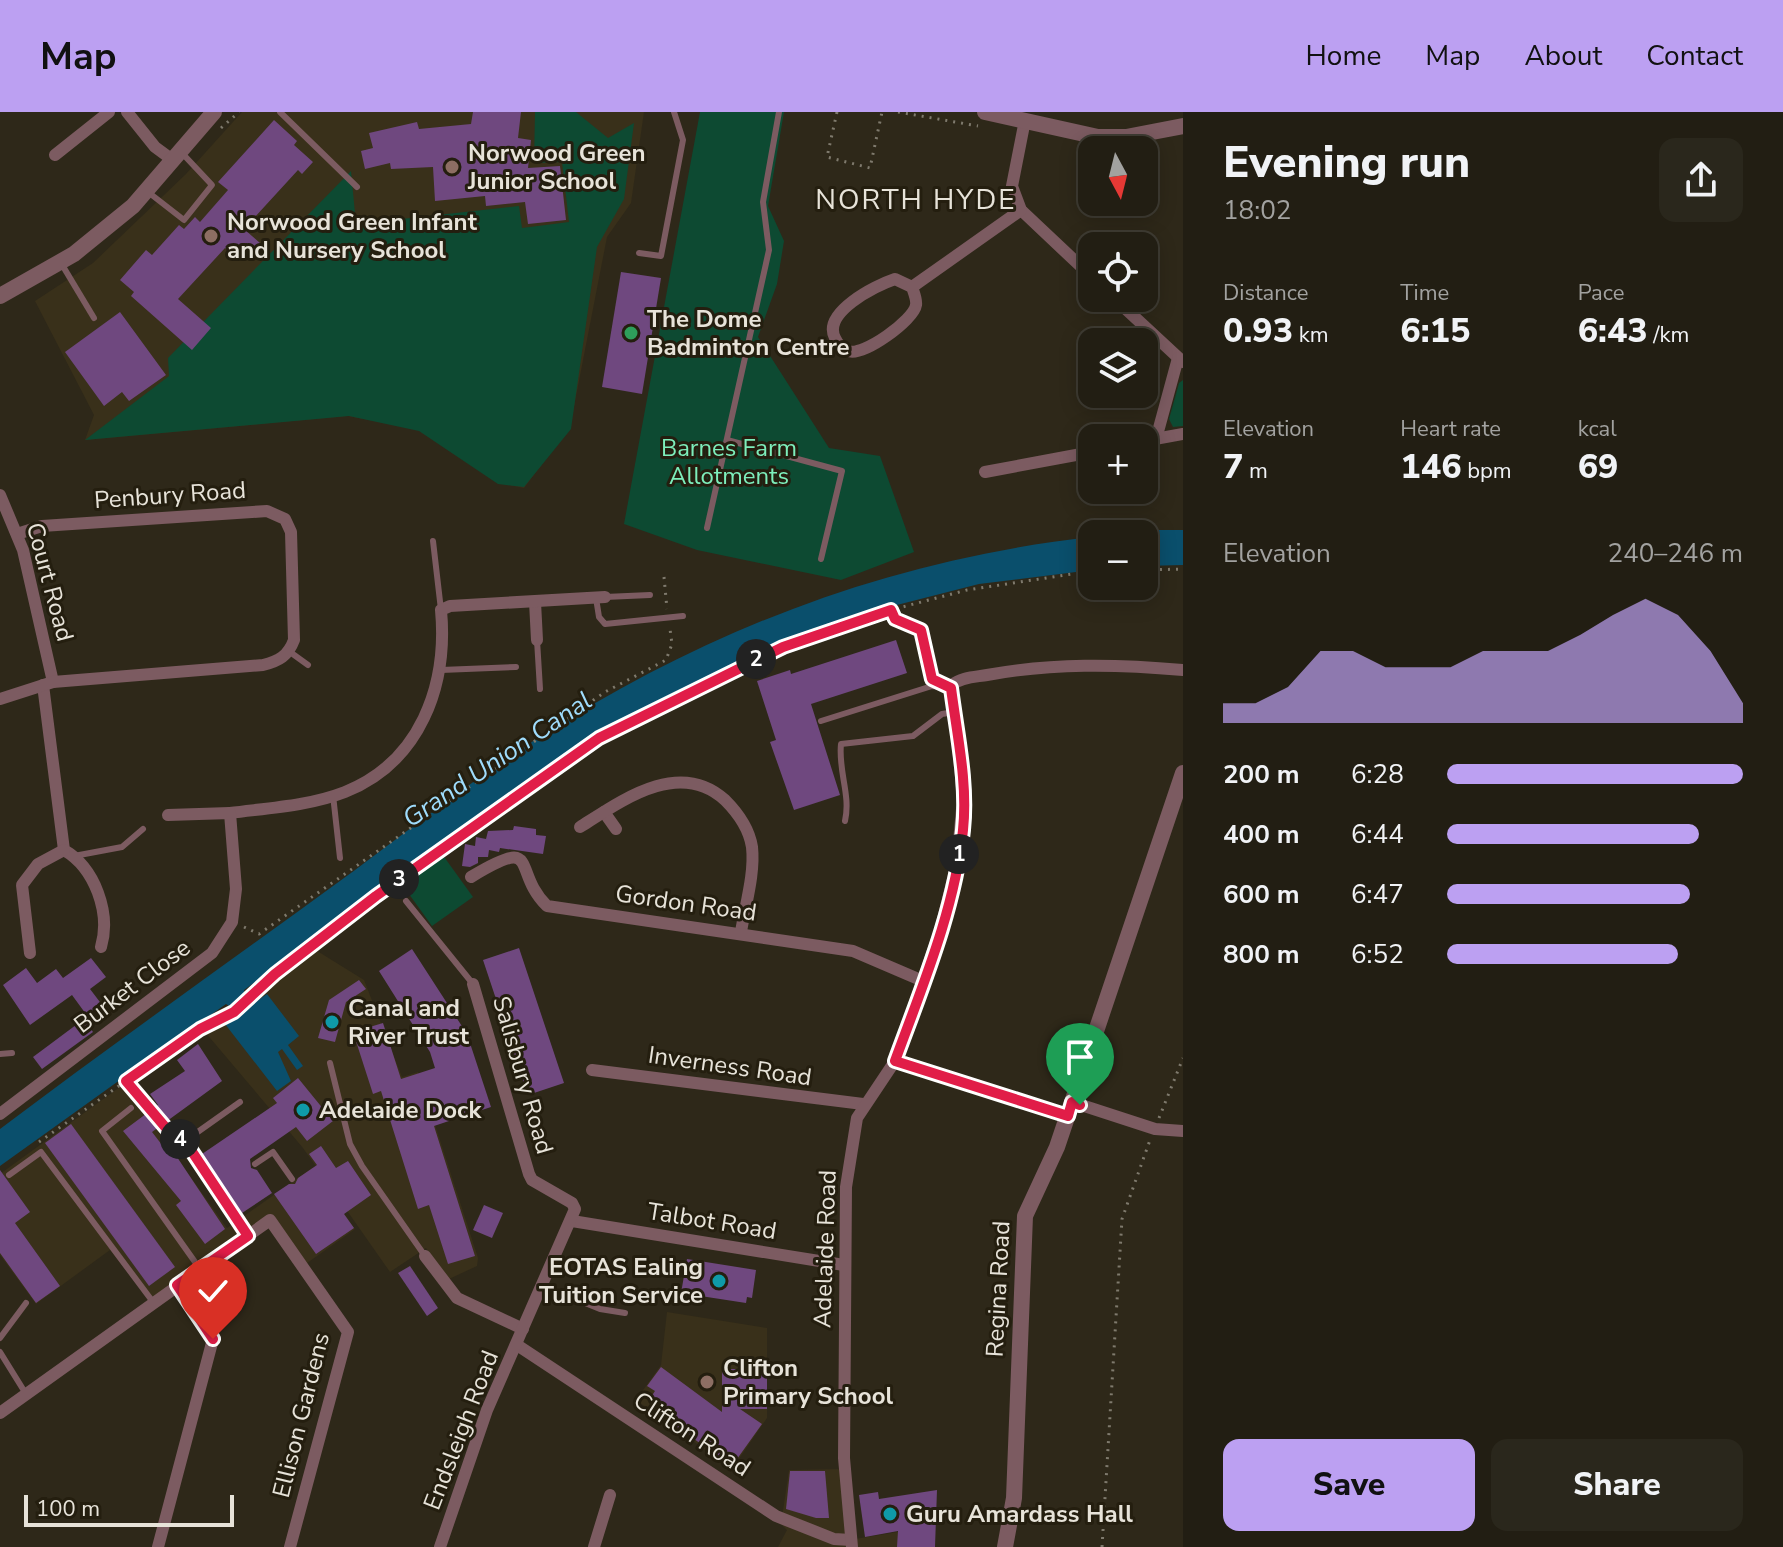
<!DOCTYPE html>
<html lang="en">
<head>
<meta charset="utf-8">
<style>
	:root { --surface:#221e13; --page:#2a271c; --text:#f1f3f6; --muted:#a2a2a0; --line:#3f3c33; --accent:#bca0f2 }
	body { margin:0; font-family:"Nunito Sans",sans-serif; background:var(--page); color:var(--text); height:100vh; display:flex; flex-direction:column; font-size:30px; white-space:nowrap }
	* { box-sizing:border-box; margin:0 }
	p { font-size:26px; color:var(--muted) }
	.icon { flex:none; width:44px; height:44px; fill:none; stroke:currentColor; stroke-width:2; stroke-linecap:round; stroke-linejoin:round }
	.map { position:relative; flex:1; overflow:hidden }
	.drawer { display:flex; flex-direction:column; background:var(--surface); width:600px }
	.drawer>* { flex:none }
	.needle { width:52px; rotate:173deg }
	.controls { position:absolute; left:1078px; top:24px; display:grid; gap:16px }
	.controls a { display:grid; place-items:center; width:80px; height:80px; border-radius:16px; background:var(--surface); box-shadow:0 4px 20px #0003,0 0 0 2px var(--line); font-size:40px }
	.scale { position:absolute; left:24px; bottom:20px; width:210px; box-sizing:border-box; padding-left:8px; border:4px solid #e7e3d9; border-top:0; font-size:22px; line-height:28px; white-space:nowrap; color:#e7e3d9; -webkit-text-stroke:6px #241e0f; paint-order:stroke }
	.pin { position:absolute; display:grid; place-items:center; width:68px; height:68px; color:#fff; margin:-82px -34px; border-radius:50% 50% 50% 0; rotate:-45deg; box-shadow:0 0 8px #0007 }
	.pin .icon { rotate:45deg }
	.km { position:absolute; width:40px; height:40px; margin:-20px; border-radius:50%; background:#222; color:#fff; font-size:22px; line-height:40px; text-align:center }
	.round { display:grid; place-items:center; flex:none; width:84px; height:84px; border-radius:16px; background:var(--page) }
	.overview { display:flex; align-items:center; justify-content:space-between; height:136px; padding:0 40px }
	h1 { font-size:44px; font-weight:800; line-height:60px }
	.figures { display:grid; grid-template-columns:repeat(3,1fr); gap:12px; height:136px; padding:8px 40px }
	.figures div { display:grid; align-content:center }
	.figures b { font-size:34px; font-weight:800 }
	.figures small { font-size:22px; font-weight:400 }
	.figures p { font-size:22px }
	.chart { height:224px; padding:16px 40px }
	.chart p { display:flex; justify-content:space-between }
	.chart svg { width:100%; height:144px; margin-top:8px; fill:var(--accent); opacity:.7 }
	.cta { display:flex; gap:16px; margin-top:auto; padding:16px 40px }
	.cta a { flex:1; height:92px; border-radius:16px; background:var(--accent); color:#111; font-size:32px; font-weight:800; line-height:92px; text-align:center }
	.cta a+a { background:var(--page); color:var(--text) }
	ul { padding:0 40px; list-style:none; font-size:26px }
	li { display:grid; grid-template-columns:128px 96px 1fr; align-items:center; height:60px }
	li i { height:20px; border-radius:10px; background:var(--accent) }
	header { display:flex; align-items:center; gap:48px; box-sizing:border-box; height:112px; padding:0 40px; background:var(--accent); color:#111 }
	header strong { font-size:38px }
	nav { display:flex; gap:44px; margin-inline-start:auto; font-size:28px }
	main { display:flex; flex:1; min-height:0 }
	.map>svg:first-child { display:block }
	.built { fill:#39301a }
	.green { fill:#0d4a32 }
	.water { fill:#0a4f6c }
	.building { fill:#6f487f }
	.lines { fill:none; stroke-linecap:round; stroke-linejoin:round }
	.path { stroke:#7f7a6d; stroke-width:3; stroke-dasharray:2 6; stroke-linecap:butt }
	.service { stroke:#7c5b61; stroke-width:6 }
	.minor { stroke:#7c5b61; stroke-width:12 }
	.tertiary { stroke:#7c5b61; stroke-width:16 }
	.route-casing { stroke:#fff; stroke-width:16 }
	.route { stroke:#e11d48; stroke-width:10 }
	.education-dot { fill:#8d6e63; stroke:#241e0f; stroke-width:3 }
	.leisure-dot { fill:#2e9e5b; stroke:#241e0f; stroke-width:3 }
	.culture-dot { fill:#0f9aa8; stroke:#241e0f; stroke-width:3 }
	.labels { text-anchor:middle; stroke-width:6; stroke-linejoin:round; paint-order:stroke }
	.poi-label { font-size:24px; font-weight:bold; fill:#e7e3d9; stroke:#241e0f; text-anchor:start }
	.park-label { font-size:24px; fill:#7deebb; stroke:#241e0f }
	.street-label { font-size:24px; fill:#e7e3d9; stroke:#241e0f }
	.water-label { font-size:26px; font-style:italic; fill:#9fdcfc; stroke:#241e0f }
	.quarter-label { font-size:28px; letter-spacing:2px; fill:#e7e3d9; stroke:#241e0f }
</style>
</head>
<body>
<header>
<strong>Map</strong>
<nav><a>Home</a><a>Map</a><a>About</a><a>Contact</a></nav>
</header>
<main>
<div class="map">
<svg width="1183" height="1435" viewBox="0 0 1183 1435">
	<rect width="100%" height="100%" fill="#2e2819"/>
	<g class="built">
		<path d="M242 0H644L631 91 607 125 570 315 524 376 499 371 421 318 348 304 85 328 94 303 35 189 93 151 186 62Z"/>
		<path d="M314 837 364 868 402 965 418 960 478 1146 477 1154 449 1167 426 1136 390 1160 303 1036 205 920 223 913 266 881 284 857Z"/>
		<path d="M124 972 227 1116 312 1056 355 1117 303 1154 271 1105 150 1189 110 1138 36 1192 0 1143V1062Z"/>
		<path d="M667 1200 767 1216V1306L732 1357 636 1288 661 1253Z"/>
		<path d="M845 1357 855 1427 922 1416 920 1435H778L787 1418 781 1412 789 1358Z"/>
	</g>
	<g class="green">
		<path d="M535 0H576L608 26 634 11 624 87 597 135 571 317 524 375 498 372 419 319 349 304 85 328 169 264 168 246 351 59 356 112 519 94 522 116 569 110 562 50 534 51Z"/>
		<path d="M700 0H784L768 94 784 129 777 172 758 225 829 336 880 344 914 440 841 468 697 438 624 412Z"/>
		<path d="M1183 268V314L1173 315 1169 307 1179 271Z"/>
		<path d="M442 742 473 785 432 814 401 771Z"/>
	</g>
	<g class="water">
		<path d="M1153 418H1183V453L1144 454V422H1116Z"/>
		<path d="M1092 425V458L979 472 893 494 795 525 692 573 587 631 244 878 245 886 251 893 267 882 299 924 288 933 303 954 297 958 282 937 278 940 291 969 277 979 225 912 240 901 226 892 0 1054V1017C110 934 222 855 333 774 401 725 467 671 538 626 708 517 891 447 1092 425Z"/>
	</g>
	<g class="building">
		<path d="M473 0H521L518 26 531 28 528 56 560 54 566 108 528 112 525 90 486 94 485 84 435 89 433 55 391 57 390 51 365 57 361 39 373 36 369 21 417 10 419 17 471 12Z"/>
		<path d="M274 8 297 29 294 33 313 50 302 62 298 58 244 117 260 131 247 145 242 140 237 146 225 136 178 187 211 216 192 238 131 184 134 180 120 168 146 138 152 143 179 113 184 117 195 105 200 110 228 78 218 70Z"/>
		<path d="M621 160 661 166 642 282 602 275Z"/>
		<path d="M120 200 166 263 129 289 122 280 104 294 65 240Z"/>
		<path d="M896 528 907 561 811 592 840 683 794 698 770 630 776 628 757 569 790 558 791 562Z"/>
		<path d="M514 714 536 717V723L546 724 543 742 500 736 499 740 489 738 488 745H478V751L470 755 462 754 465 732 475 734 476 725 486 727 488 719 513 718Z"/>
		<path d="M519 836 564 971 528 983 483 848Z"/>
		<path d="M412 837 467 922 491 995 434 1014 475 1144 448 1152 429 1093 418 1097 381 979 373 982 353 920 383 911 401 967 435 956 430 940 379 859Z"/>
		<path d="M91 846 106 865 90 877 106 898 91 909 72 883 30 913 3 873 26 856 37 871 56 857 63 866Z"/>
		<path d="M359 868 366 877 346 890 335 930 318 926 329 888Z"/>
		<path d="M84 907 93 920 42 957 33 945Z"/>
		<path d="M198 932 222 969 152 1020 169 1042 173 1039 225 1117 205 1132 176 1093 181 1089 123 1019 158 993 150 982 185 959 177 948Z"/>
		<path d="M298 966 333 1009 307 1029 296 1015 250 1047 251 1056 257 1058 272 1081 242 1101 202 1042 277 991 273 986Z"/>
		<path d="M71 1012 175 1155 149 1174 45 1031Z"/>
		<path d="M321 1034 336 1056 348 1049 371 1083 344 1102 354 1116 316 1142 274 1082 289 1072H295L298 1066 317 1053 309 1042Z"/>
		<path d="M0 1058 30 1100 15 1111 60 1174 36 1191 0 1141Z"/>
		<path d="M484 1093 503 1101 492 1126 473 1118Z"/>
		<path d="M687 1147 756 1158 752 1186 747 1185 746 1191 681 1181Z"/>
		<path d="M410 1154 438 1196 427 1204 398 1161Z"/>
		<path d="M661 1255 722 1300V1257H767V1297H740L762 1312 732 1354 652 1297 655 1293 649 1288 655 1279 647 1274Z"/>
		<path d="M790 1359H825L829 1406H816L786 1397Z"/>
		<path d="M937 1378 935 1435H897L898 1419 865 1425 859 1383 878 1380 879 1387Z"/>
	</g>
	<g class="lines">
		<g class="path">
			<path d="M837 0 827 45 870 56 882 0"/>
			<path d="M898 0 978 14"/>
			<path d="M221 16 239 0"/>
			<path d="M1144 458 1183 457"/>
			<path d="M664 465 667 497"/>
			<path d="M891 498 895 507 921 518 932 567"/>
			<path d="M244 815 259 822 605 580 666 548 672 532 670 517"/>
			<path d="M127 970 178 1026"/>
			<path d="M1159 1006 1183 946"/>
			<path d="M39 1030 200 917 234 900 275 862 376 784 599 626 783 535 891 498 967 478 1092 459"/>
			<path d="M1102 1435 1122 1107 1150 1028"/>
		</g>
		<g class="service">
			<path d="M280 0 357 75"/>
			<path d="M148 80 184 108 212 73 181 40"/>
			<path d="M639 141 661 144 683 28 674 0"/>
			<path d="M61 151 94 206"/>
			<path d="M727 328 842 359 821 447"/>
			<path d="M707 416 769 138 763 90 779 0"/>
			<path d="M433 429 441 498"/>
			<path d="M605 485 650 483"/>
			<path d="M596 486 599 505 605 512 683 504"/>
			<path d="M537 528 540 577"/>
			<path d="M290 540 308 553"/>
			<path d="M441 558 516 555"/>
			<path d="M821 609 932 574 951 576"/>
			<path d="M333 683 340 746"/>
			<path d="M845 709C851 683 838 659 841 632L913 624 942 602 954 600"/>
			<path d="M74 744 122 735 143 717"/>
			<path d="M406 789 473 872"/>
			<path d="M0 942 12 941"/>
			<path d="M330 951 350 1032 362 1054 425 1144"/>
			<path d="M240 990 185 1029 248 1124"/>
			<path d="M131 996 102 1019 200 1157"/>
			<path d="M255 1052 273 1040 292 1067"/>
			<path d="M9 1063 41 1040 153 1190"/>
			<path d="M543 1174 600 1197 625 1201"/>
			<path d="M0 1226 26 1191"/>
			<path d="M0 1240 26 1282"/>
		</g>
		<g class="minor">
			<path d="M127 0 155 35 174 49"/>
			<path d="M1025 8 1012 74 1021 98 1092 165"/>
			<path d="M55 43 109 0"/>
			<path d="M912 175 895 167C874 174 822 201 835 226 837 231 843 238 848 239 863 245 914 208 916 193 917 188 914 181 912 175L1021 98"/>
			<path d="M1114 186 1183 250"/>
			<path d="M1156 327 1178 246"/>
			<path d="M1144 329 1183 322"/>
			<path d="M985 360 1092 340"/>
			<path d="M0 383 23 438 53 570"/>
			<path d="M535 490 537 528"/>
			<path d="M43 573 64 738C95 756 111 801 101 835"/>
			<path d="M0 587 53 570 263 553C279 549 288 544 294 528L291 420 285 407 267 399 42 414 17 422"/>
			<path d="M604 700 616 717"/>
			<path d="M230 701C268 696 309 694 345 680 420 650 448 574 441 498L450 494 605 485"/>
			<path d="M580 715C621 689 679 646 725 688 738 701 749 716 752 735 755 762 745 794 741 820"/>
			<path d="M471 765C542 722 511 759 547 794L853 839 923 869"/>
			<path d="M30 841 22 773 38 752 64 738"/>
			<path d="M895 949 1068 1004"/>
			<path d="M592 958 863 992"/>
			<path d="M1072 990 1155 1017 1183 1019"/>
			<path d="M0 1002 212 841 232 810 236 777 230 701 168 703"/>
			<path d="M572 1109 844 1153"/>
			<path d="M425 1144 457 1186 523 1217"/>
			<path d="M517 1233 776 1404 834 1427 851 1428"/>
			<path d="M0 1301 270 1108 348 1220 290 1435"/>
			<path d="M158 1435 213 1227 177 1173"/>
			<path d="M440 1435 487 1298 575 1097 572 1091 532 1068 529 1062 473 872"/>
			<path d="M594 1435 610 1383"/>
			<path d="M852 1435 844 1346 846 1075 857 1006 895 949 940 819 957 751 963 686 952 573C961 565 976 565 987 563 1053 551 1116 552 1183 558"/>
		</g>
		<g class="tertiary">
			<path d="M985 0 1098 25H1126L1183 14"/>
			<path d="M0 184 74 142 133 94 214 0"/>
			<path d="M1005 1435 1014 1386 1025 1104 1057 1035 1183 661"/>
		</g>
	</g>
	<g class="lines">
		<g class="route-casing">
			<path id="route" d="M213 1227 177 1173 248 1124 185 1029 172 1023 126 969 200 917 234 900 275 862 376 784 599 626 783 535 891 498 895 507 921 518 932 567 951 576C957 623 968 671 963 718 955 797 922 875 895 949L1068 1004 1072 990 1080 993"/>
		</g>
		<use href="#route" class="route"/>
	</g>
	<g class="education-dot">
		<circle cx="452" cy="55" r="8"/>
		<circle cx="211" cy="124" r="8"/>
		<circle cx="707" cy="1270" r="8"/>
	</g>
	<circle class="leisure-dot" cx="631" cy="221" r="8"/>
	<g class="culture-dot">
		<circle cx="332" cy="910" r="8"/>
		<circle cx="303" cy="998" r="8"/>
		<circle cx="719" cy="1169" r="8"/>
		<circle cx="890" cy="1402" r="8"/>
	</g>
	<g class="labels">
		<g class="poi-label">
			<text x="468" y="49">Norwood Green<tspan x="468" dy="28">Junior School</tspan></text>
			<text x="227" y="118">Norwood Green Infant<tspan x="227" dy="28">and Nursery School</tspan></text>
			<text x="647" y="215">The Dome<tspan x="647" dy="28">Badminton Centre</tspan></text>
			<text x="348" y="904">Canal and<tspan x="348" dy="28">River Trust</tspan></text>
			<text x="319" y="1006">Adelaide Dock</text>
			<text x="703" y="1163" text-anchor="end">EOTAS Ealing<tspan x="703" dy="28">Tuition Service</tspan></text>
			<text x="723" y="1264">Clifton<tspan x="723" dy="28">Primary School</tspan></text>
			<text x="906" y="1410">Guru Amardass Hall</text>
		</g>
		<g class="park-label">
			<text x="729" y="344">Barnes Farm<tspan x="729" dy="28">Allotments</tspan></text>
		</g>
		<g class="street-label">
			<text transform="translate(170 383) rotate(-4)" y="8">Penbury Road</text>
			<text transform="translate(50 470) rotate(75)" y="8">Court Road</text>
			<text transform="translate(686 791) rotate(8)" y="8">Gordon Road</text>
			<text transform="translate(132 874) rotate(-37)" y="8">Burket Close</text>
			<text transform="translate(730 954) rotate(8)" y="8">Inverness Road</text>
			<text transform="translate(523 963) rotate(74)" y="8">Salisbury Road</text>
			<text transform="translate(712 1109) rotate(9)" y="8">Talbot Road</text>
			<text transform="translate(825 1137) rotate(-88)" y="8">Adelaide Road</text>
			<text transform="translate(998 1177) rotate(-87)" y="8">Regina Road</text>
			<text transform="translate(301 1303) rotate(-76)" y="8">Ellison Gardens</text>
			<text transform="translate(461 1318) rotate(-69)" y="8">Endsleigh Road</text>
			<text transform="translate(692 1322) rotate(33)" y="8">Clifton Road</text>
		</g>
		<g class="water-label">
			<text transform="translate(497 647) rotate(-34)" y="9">Grand Union Canal</text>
		</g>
		<g class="quarter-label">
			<text x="916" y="97">NORTH HYDE</text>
		</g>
	</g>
</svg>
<div class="controls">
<a><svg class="needle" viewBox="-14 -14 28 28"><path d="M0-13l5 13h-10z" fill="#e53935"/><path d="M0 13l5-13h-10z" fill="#a2a2a0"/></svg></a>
<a><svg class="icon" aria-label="locate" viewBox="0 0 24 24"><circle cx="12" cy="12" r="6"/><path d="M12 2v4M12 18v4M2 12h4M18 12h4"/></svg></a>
<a><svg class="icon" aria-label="layers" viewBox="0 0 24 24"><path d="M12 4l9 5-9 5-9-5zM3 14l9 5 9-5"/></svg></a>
<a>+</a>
<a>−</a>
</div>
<div class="scale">100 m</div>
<div class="pin" style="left:1080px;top:993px;background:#1e9e55"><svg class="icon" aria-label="arrive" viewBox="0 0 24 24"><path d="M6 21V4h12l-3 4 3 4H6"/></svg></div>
<div class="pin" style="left:213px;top:1227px;background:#d93025"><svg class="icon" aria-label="check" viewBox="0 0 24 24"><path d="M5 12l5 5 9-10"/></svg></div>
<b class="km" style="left:959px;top:742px">1</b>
<b class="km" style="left:756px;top:547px">2</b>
<b class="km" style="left:399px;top:767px">3</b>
<b class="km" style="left:180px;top:1027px">4</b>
</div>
<section class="drawer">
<div class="overview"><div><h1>Evening run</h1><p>18:02</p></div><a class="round"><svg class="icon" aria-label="share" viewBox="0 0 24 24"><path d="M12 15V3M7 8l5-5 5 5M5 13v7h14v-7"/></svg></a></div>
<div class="figures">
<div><p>Distance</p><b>0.93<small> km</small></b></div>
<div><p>Time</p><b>6:15</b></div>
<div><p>Pace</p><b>6:43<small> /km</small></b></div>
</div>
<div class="figures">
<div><p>Elevation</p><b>7<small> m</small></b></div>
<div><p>Heart rate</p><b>146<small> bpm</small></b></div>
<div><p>kcal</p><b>69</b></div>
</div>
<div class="chart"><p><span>Elevation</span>240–246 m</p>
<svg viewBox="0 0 160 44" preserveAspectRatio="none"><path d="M0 44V38L10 38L20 33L30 22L40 22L50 27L60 27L70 27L80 22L90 22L100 22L110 17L120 11L130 6L140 11L150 22L160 38V44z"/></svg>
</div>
<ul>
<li><b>200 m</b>6:28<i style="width:100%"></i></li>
<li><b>400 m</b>6:44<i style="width:85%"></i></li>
<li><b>600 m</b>6:47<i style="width:82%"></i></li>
<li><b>800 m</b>6:52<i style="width:78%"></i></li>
</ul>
<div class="cta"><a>Save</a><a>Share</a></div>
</section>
</main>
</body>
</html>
